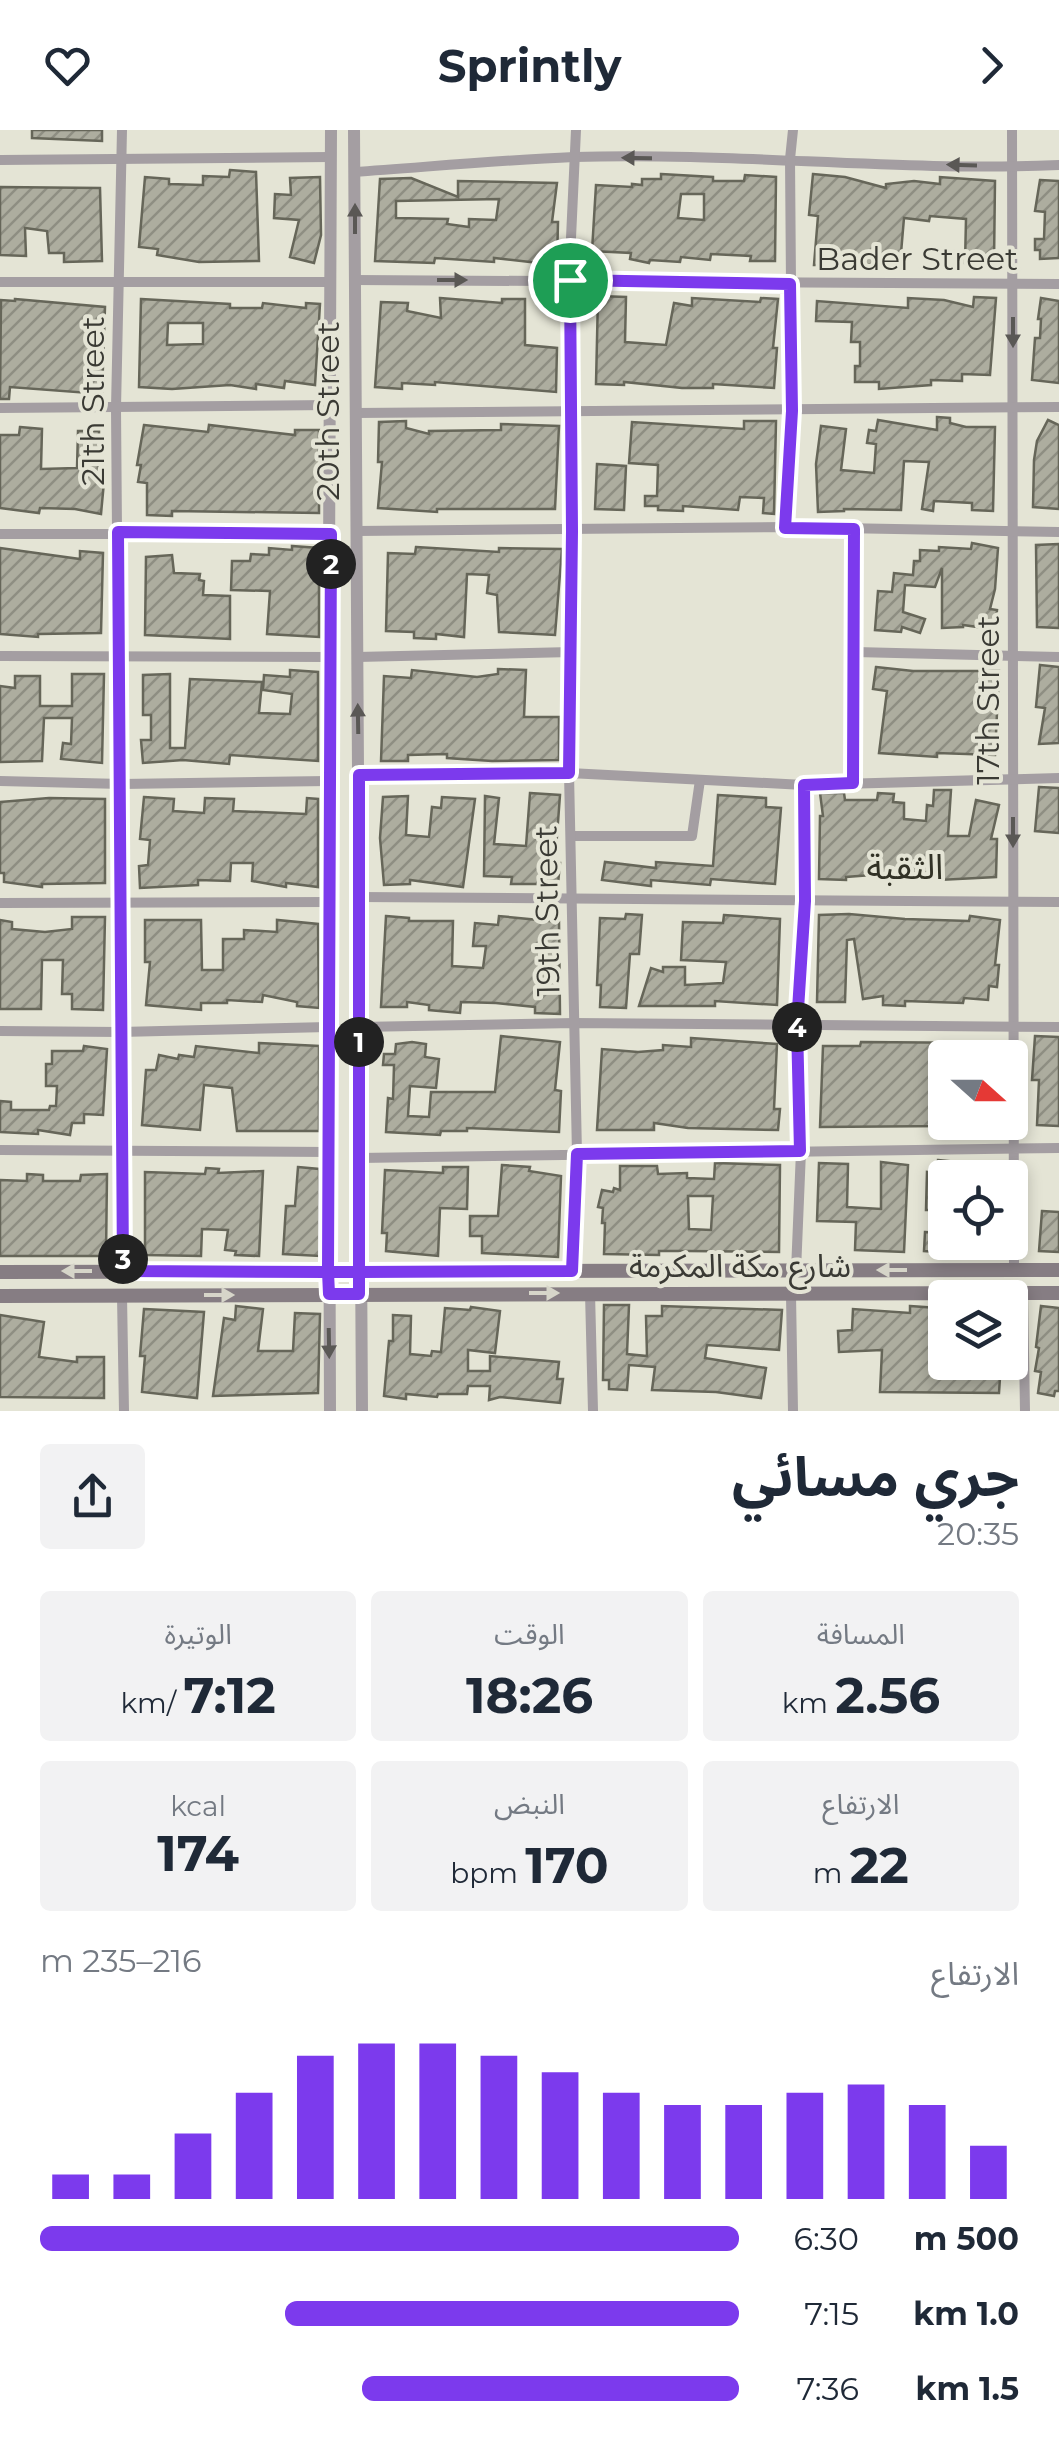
<!DOCTYPE html>
<html lang="ar">
<head>
<meta charset="utf-8">
<style>
	:root { --surface:#fff; --page:#f2f2f3; --text:#1f2937; --muted:#747a83; --accent:#7c3aed }
	body { margin:0; font-family:Montserrat,"Noto Sans Arabic",sans-serif; background:var(--page); color:var(--text); direction:rtl; height:100vh; display:flex; flex-direction:column; font-size:38px; white-space:nowrap }
	* { box-sizing:border-box; margin:0 }
	p { font-size:32px; color:var(--muted) }
	.icon { flex:none; width:55px; height:55px; fill:none; stroke:currentColor; stroke-width:2; stroke-linecap:round; stroke-linejoin:round }
	.map { position:relative; height:1281px; overflow:hidden; direction:ltr }
	.side { display:flex; flex-direction:column; background:var(--surface); flex:1 }
	.side>* { flex:none }
	.needle { width:65px; rotate:111deg }
	.controls { position:absolute; left:928px; top:910px; display:grid; gap:20px }
	.controls a { display:grid; place-items:center; width:100px; height:100px; border-radius:10px; background:var(--surface); box-shadow:0 5px 15px #0003; font-size:50px }
	.pin { position:absolute; display:grid; place-items:center; width:85px; height:85px; color:#fff; margin:-42px; border:5px solid #fff; border-radius:50%; box-shadow:0 2px 10px #0007 }
	.km { position:absolute; width:50px; height:50px; margin:-25px; border-radius:50%; background:#222; color:#fff; font-size:28px; line-height:50px; text-align:center }
	.round { display:grid; place-items:center; flex:none; width:105px; height:105px; border-radius:10px; background:var(--page) }
	.headline { display:flex; align-items:center; justify-content:space-between; height:170px; padding:0 40px }
	h1 { font-size:55px; font-weight:700; line-height:75px }
	.figures { display:grid; grid-template-columns:repeat(3,1fr); gap:15px; height:170px; padding:10px 40px }
	.figures div { display:grid; align-content:center; border-radius:10px; background:var(--page); text-align:center }
	.figures b { font-size:50px; font-weight:700 }
	.figures small { font-size:28px; font-weight:400 }
	.figures p { font-size:28px }
	.chart { height:280px; padding:20px 40px }
	.chart p { display:flex; justify-content:space-between }
	.chart svg { width:100%; height:180px; margin-top:10px; stroke:var(--accent); stroke-width:6 }
	ul { padding:0 40px; list-style:none; font-size:32px }
	li { display:grid; grid-template-columns:160px 120px 1fr; align-items:center; height:75px }
	li i { height:25px; border-radius:12px; background:var(--accent) }
	header { display:flex; justify-content:space-between; align-items:center; height:130px; padding:0 40px; background:var(--surface); font-size:45px; font-weight:700 }
	.map>svg:first-child { display:block }
	.building { fill:url(#building-hatch); stroke:#666659; stroke-width:2.5; fill-rule:evenodd }
	.lines { fill:none; stroke-linecap:round; stroke-linejoin:round }
	.minor { stroke:#a49ea2; stroke-width:10 }
	.tertiary { stroke:#a49ea2; stroke-width:12 }
	.secondary { stroke:#867d83; stroke-width:14 }
	.oneway { fill:#5a5855 }
	.oneway2 { fill:#d6d5c9 }
	.route-casing { stroke:#fff; stroke-width:20 }
	.route { stroke:#7c3aed; stroke-width:12 }
	.labels { text-anchor:middle; stroke-width:8; stroke-linejoin:round; paint-order:stroke }
	.street-label { font-size:32px; fill:#3a3a34; stroke:#e4e4d5 }
	.neighbourhood-label { font-size:35px; fill:#313125; stroke:#e4e4d5 }
</style>
</head>
<body>
<header><svg class="icon" aria-label="forward" viewBox="0 0 24 24"><path d="M9 5l7 7-7 7"/></svg>Sprintly<svg class="icon" aria-label="heart" viewBox="0 0 24 24"><path d="M12 20l-8-8c-3-5 5-10 8-4 3-6 11-1 8 4z"/></svg></header>
<div class="map">
<svg width="1059" height="1281" viewBox="0 0 1059 1281">
	<defs>
		<pattern id="building-hatch" width="6" height="6" patternUnits="userSpaceOnUse" patternTransform="scale(2.5)"><rect width="6" height="6" fill="#adad9f"/><path d="M-1 1l2-2M0 6l6-6M5 7l2-2" fill="none" stroke="#8e8e82"/></pattern>
	</defs>
	<rect width="100%" height="100%" fill="#e4e4d5"/>
	<g class="building">
		<path d="M32 0H102V11L32 8Z"/>
		<path d="M230 40 256 42 259 131 199 132 157 125 158 119 139 117 145 47 169 49V54L203 55V46L229 47Z"/>
		<path d="M661 44 713 47V51H744L745 45 776 47 775 131H750L751 126 711 124 710 130 681 127 680 132 650 130 649 133 630 129 631 123 592 121 596 55 632 57V54L642 55V49H661ZM681 64H704V90L678 88Z"/>
		<path d="M813 44 845 47 886 58V54L914 51 940 54V47L995 51 994 133H965L966 89 930 86 929 91 904 88 900 135H814L818 86 809 85Z"/>
		<path d="M320 47 321 105 314 133 290 127 299 90 274 88 275 64 291 65 290 48Z"/>
		<path d="M411 48 458 67V51L557 53 552 92H558L557 135 494 128V132L435 128 434 133 375 131 380 49ZM499 69 496 90 469 89V97L447 94 448 89 396 88V71Z"/>
		<path d="M1040 50 1059 51V128L1040 129V120H1035V109H1044L1045 82 1035 81Z"/>
		<path d="M0 57 100 58 102 131 64 132V123H49L47 101 25 98 26 126 0 125Z"/>
		<path d="M598 166 626 167 625 212 666 215 674 173 692 176V168L760 172 761 168 778 169 773 218H777L774 258 713 254V258H682L624 252V255L596 254Z"/>
		<path d="M974 167 996 168 990 245 962 244V251L931 250V255L879 259V252H855V236H860V212H851L852 192 816 191 817 171 908 178V168L944 170 973 177Z"/>
		<path d="M440 168 502 173V169H525V215L557 218 556 262 435 252V255L402 253V259L375 257 381 172 408 173 407 181 441 188Z"/>
		<path d="M1041 168 1059 171V253L1032 250 1035 208H1040L1041 189H1038Z"/>
		<path d="M15 169 105 177 102 264 10 257 9 269H0L1 170 15 171Z"/>
		<path d="M141 169 230 174V178H262L263 173 306 178V173L320 174 315 255 285 251 284 258 256 254V259L230 255 172 259 139 257ZM168 193H203V214L167 215Z"/>
		<path d="M937 287 950 288V293L966 297H995L993 381 972 380V373L934 371 933 381 922 379 929 332 904 331 901 380 844 379V381L818 382 816 334 821 296 846 299 841 340 874 343 876 314 867 313 869 300 876 301 878 290 937 300Z"/>
		<path d="M1048 290 1059 295V379L1033 377 1034 330 1037 311Z"/>
		<path d="M406 291V298L429 304V301L501 300V294L559 296 555 379H437V382L378 378 382 332H378L379 292Z"/>
		<path d="M744 291H776L774 384 763 383 764 368 740 367 738 380 683 376V381L658 380V376H645V366H657L658 335 629 333 632 292 744 299Z"/>
		<path d="M144 295 208 302 209 295 295 305V300H319V383L172 381V386L147 385V353L138 352 141 335H137Z"/>
		<path d="M20 297 42 299 41 339 77 338 78 301H99V340L105 341 101 384 75 379 40 378 39 383 0 378V305H19Z"/>
		<path d="M597 334 626 336 624 380 595 379Z"/>
		<path d="M972 413 998 418 995 459 990 479 997 480 996 491 987 489 985 498 963 495V497L942 498V438L935 457 905 455 903 482 925 489 920 503 902 497 901 502 875 500 878 461 892 462 894 443 913 445 914 431H920V420L939 421V417L971 419Z"/>
		<path d="M1059 414V498L1037 497 1036 415Z"/>
		<path d="M292 416 319 418V507L267 504 270 461 231 460 232 431H250L251 424 269 425V418L292 420Z"/>
		<path d="M416 417 499 422V418L562 419 555 505 499 502 497 465 487 463 489 445 467 444 464 507 436 504V509L414 508V502L386 501 388 423 415 424Z"/>
		<path d="M0 418 80 429V421L103 423 101 503 38 504V507L0 504Z"/>
		<path d="M172 425 174 443 200 444 199 450 204 451 203 465 230 466V509L145 505 146 427Z"/>
		<path d="M1040 535 1059 537V613L1039 614 1045 578 1036 577Z"/>
		<path d="M876 537 913 541H999L995 625 937 623V627L879 623 887 561 873 559Z"/>
		<path d="M498 539 526 540 524 587H559V630L492 631 447 628V624L408 625V631H381L384 546 411 548 412 540 477 547 498 544Z"/>
		<path d="M290 540 318 542V631L230 625 229 634 183 630 143 633 141 610H151V585H143V545L170 544V618H185L190 549 262 552 259 583 290 584 292 564 263 560 264 545 290 547Z"/>
		<path d="M72 544H104L102 633 61 629 63 613 71 614 72 588H44L42 631 0 632V556L15 558V546H40V576H72Z"/>
		<path d="M1039 657 1059 658V703L1035 701Z"/>
		<path d="M934 660H951L948 706H969L976 670 999 675 991 709H997L996 747 939 750 938 742H903L902 748 872 745 846 747V750L819 749 820 686H823L820 663H844L845 670H877L878 663 894 664 893 672 904 673V689L926 691 927 675 933 676Z"/>
		<path d="M530 663 560 665 555 733H560L558 754H511L512 747 484 746 485 666 499 668 494 714 526 716Z"/>
		<path d="M718 665 766 668V677L781 678 775 754 711 749 710 755 651 750V756L602 750 605 732 656 738V732L713 736Z"/>
		<path d="M408 666 406 705 429 707 432 677 441 678 442 667 475 669 463 757 410 750V754L384 755 380 708 383 667Z"/>
		<path d="M144 667 174 669 173 681 204 683 205 668 234 669 233 681 306 684 307 668 318 669V757L286 753V757L252 751 253 733H231L230 751 198 750V755L140 758 139 736 148 735 150 710 140 709Z"/>
		<path d="M49 668 105 669V753L42 754V757L4 752V743H0V672Z"/>
		<path d="M626 784 642 785 639 824H630L626 878 600 877 601 855H597L600 788 625 789Z"/>
		<path d="M849 784 905 789 969 791 970 786 1000 790 995 835H999L997 857 989 856 988 870 964 868 963 873 905 871V876L883 875V866L863 869 854 809 847 810 845 872H817L819 785Z"/>
		<path d="M724 785 780 789 777 875 715 871V876H639L651 838 663 842V837H685V855L723 853 726 832 681 830 683 792 723 793Z"/>
		<path d="M386 786 409 788V791H453L452 836 483 838 486 816H473L475 793 498 795 499 786 559 792 560 884 535 883V877L496 873 461 872 460 883 429 880V875L407 872V877H381Z"/>
		<path d="M72 787H105L103 880 72 879V864H62L63 830H42L41 879H0V790L12 792V799L45 802 72 799Z"/>
		<path d="M145 790H201L202 840H223V809H244V800L277 802V790L318 794 319 878 297 876V872L263 865 262 872 227 870V873H201V880L146 875 150 832H145Z"/>
		<path d="M501 906 560 912 555 960 561 961 559 1002 467 998V1001H441L440 1005 386 1002 388 968 393 969 394 935H383L384 924H395L396 914 412 912 426 914 425 927 439 929 436 958 410 956 408 986 429 987 431 962H495Z"/>
		<path d="M1035 906 1059 907V996L1037 995 1039 950H1032Z"/>
		<path d="M691 908 777 914 774 979H780L778 1000 688 998 654 993V1000H597L602 919 638 922 663 920V915L691 917Z"/>
		<path d="M861 912 991 913V928H945V996L820 997 823 916H860Z"/>
		<path d="M259 913 319 916V1001H237L232 958 204 955 200 1000 142 995 146 940H156L159 925 178 929 179 925 194 927 196 916 259 923Z"/>
		<path d="M84 916 107 919 103 985 84 984V993H72L70 1005 38 1000V1004L0 1002V971L11 972V980H49L50 976H56L57 956H46V934H52V921H83Z"/>
		<path d="M938 1030 998 1036 997 1048H943L942 1080H926L927 1042 937 1043Z"/>
		<path d="M881 1032 908 1035 904 1122 855 1120 856 1092 817 1091 819 1033 848 1034 847 1077 881 1079Z"/>
		<path d="M715 1033 780 1035 779 1122 687 1121H659V1125L604 1124 605 1093H602L603 1078 598 1077 602 1060 613 1062 614 1058 620 1060V1036H657L658 1044 687 1043V1048L714 1049ZM688 1066H713L711 1100 689 1099Z"/>
		<path d="M502 1035 530 1037 529 1041 561 1046 558 1127 482 1123V1106H470V1086H498Z"/>
		<path d="M298 1037 319 1039 320 1126 283 1124 286 1076H295Z"/>
		<path d="M443 1037H468L467 1079 440 1078 438 1126 386 1121 387 1103H382L385 1040 443 1043Z"/>
		<path d="M206 1038 219 1039 218 1043 263 1041 259 1126 235 1125 236 1121 225 1120 228 1100 202 1099 201 1126 145 1125V1042L205 1044Z"/>
		<path d="M27 1044 43 1045V1051H80L81 1045 107 1044 106 1126H0V1050L27 1051Z"/>
		<path d="M1042 1081 1059 1082V1122L1039 1121Z"/>
		<path d="M925 1102 941 1103V1112H999L998 1126 924 1121Z"/>
		<path d="M604 1175H629L627 1224 647 1226 646 1186H662V1176L782 1180 779 1220 707 1215 705 1228 766 1238 761 1268 716 1262 652 1260 655 1237 629 1235 627 1260 609 1259V1250H603Z"/>
		<path d="M236 1176 263 1179 258 1221H293L295 1183 320 1184 318 1263 213 1266 224 1188 235 1190Z"/>
		<path d="M910 1176 938 1178 937 1192 945 1193V1232H1001L999 1263 880 1262 882 1220 839 1222 838 1201 852 1200 853 1179 910 1183Z"/>
		<path d="M1041 1176 1059 1178V1261H1055L1054 1266 1038 1263 1041 1242 1035 1241 1039 1218 1036 1217Z"/>
		<path d="M471 1177 500 1181 495 1223 468 1220V1241H490V1226L559 1232 557 1249H563L560 1273 500 1267 489 1270 490 1256H468L467 1264H438L437 1267 406 1264V1269L384 1266 389 1211H393V1185L411 1186 410 1224 431 1226 432 1221 441 1222 445 1178 470 1180Z"/>
		<path d="M144 1179 204 1182 197 1268 142 1262 145 1226H140Z"/>
		<path d="M0 1185 44 1192 39 1227 77 1232V1227H104V1268L0 1267Z"/>
	</g>
	<g class="lines">
		<g class="minor">
			<path d="M122 0 116 278 123 1141"/>
			<path d="M1012 0 1014 1140"/>
			<path d="M0 30 330 27"/>
			<path d="M354 42C427 37 501 30 574 27 735 22 898 42 1059 35"/>
			<path d="M355 150 1059 154"/>
			<path d="M0 152H330"/>
			<path d="M0 278 330 275"/>
			<path d="M356 283 1059 277"/>
			<path d="M785 397 792 281 790 29 793 0"/>
			<path d="M357 401 785 397 1059 402"/>
			<path d="M0 404H331"/>
			<path d="M855 522 1059 527"/>
			<path d="M0 526 330 527"/>
			<path d="M357 527 572 522"/>
			<path d="M359 645 569 643 804 655 1059 648"/>
			<path d="M0 651 122 654 328 651"/>
			<path d="M853 653 854 399"/>
			<path d="M571 706H692L700 650"/>
			<path d="M358 767 1059 772"/>
			<path d="M0 773 328 772"/>
			<path d="M359 897 574 893 1059 897"/>
			<path d="M0 901 120 902 328 897"/>
			<path d="M0 1020 329 1022"/>
			<path d="M359 1028 1059 1018"/>
			<path d="M572 1141 577 1024 569 643 572 401 569 151 576 0"/>
			<path d="M796 1141 801 1021 797 895 805 771 804 655"/>
			<path d="M590 1163 593 1281"/>
			<path d="M1023 1163 1025 1281"/>
			<path d="M791 1165 793 1281"/>
			<path d="M122 1166 124 1281"/>
		</g>
		<g class="tertiary">
			<path d="M354 0 362 1281"/>
			<path d="M330 1281 328 651 331 0"/>
		</g>
		<g class="secondary">
			<path d="M0 1142 1059 1140"/>
			<path d="M0 1166 1059 1163"/>
		</g>
	</g>
	<defs><path id="oneway-solid" d="M-6-.8H1V-3.2L6.5 0L1 3.2V.8H-6Z" transform="scale(2.5)"/></defs>
	<g class="oneway">
		<use href="#oneway-solid" transform="translate(637 28) rotate(-179)"/>
		<use href="#oneway-solid" transform="translate(962 35) rotate(-178)"/>
		<use href="#oneway-solid" transform="translate(355 89) rotate(-90)"/>
		<use href="#oneway-solid" transform="translate(452 150)"/>
		<use href="#oneway-solid" transform="translate(1013 202) rotate(90)"/>
		<use href="#oneway-solid" transform="translate(358 589) rotate(-91)"/>
		<use href="#oneway-solid" transform="translate(1013 702) rotate(90)"/>
		<use href="#oneway-solid" transform="translate(329 1213) rotate(89)"/>
	</g>
	<g class="oneway2">
		<use href="#oneway-solid" transform="translate(892 1140) rotate(180)"/>
		<use href="#oneway-solid" transform="translate(77 1141) rotate(180)"/>
		<use href="#oneway-solid" transform="translate(544 1163)"/>
		<use href="#oneway-solid" transform="translate(219 1165)"/>
	</g>
	<g class="lines">
		<g class="route-casing">
			<path id="route" d="M570 150 572 401 569 643 359 645V1142H328L331 404 118 402 123 1141 328 1142 329 1164H359V1142L572 1141 577 1024 800 1021 797 895 805 771 804 655 853 653 854 399 785 398 792 281 790 154 570 150"/>
		</g>
		<use href="#route" class="route"/>
	</g>
	<g class="labels">
		<g class="street-label">
			<text x="917" y="140">Bader Street</text>
			<text transform="translate(93 271) rotate(-90)" y="11">21th Street</text>
			<text transform="translate(328 281) rotate(-90)" y="11">20th Street</text>
			<text transform="translate(988 570) rotate(-90)" y="11">17th Street</text>
			<text transform="translate(547 781) rotate(-91)" y="11">19th Street</text>
			<text x="740" y="1147">شارع مكة المكرمة</text>
		</g>
		<g class="neighbourhood-label">
			<text x="905" y="749">الثقبة</text>
		</g>
	</g>
</svg>
<div class="controls">
<a><svg class="needle" viewBox="-14 -14 28 28"><path d="M0-13l5 13h-10z" fill="#e53935"/><path d="M0 13l5-13h-10z" fill="#747a83"/></svg></a>
<a><svg class="icon" aria-label="locate" viewBox="0 0 24 24"><circle cx="12" cy="12" r="6"/><path d="M12 2v4M12 18v4M2 12h4M18 12h4"/></svg></a>
<a><svg class="icon" aria-label="layers" viewBox="0 0 24 24"><path d="M12 4l9 5-9 5-9-5zM3 14l9 5 9-5"/></svg></a>
</div>
<div class="pin" style="left:570px;top:150px;background:#1e9e55"><svg class="icon" aria-label="arrive" viewBox="0 0 24 24"><path d="M6 21V4h12l-3 4 3 4H6"/></svg></div>
<b class="km" style="left:359px;top:912px">1</b>
<b class="km" style="left:331px;top:434px">2</b>
<b class="km" style="left:123px;top:1129px">3</b>
<b class="km" style="left:797px;top:897px">4</b>
</div>
<section class="side">
<div class="headline"><div><h1>جري مسائي</h1><p>20:35</p></div><a class="round"><svg class="icon" aria-label="share" viewBox="0 0 24 24"><path d="M12 15V3M7 8l5-5 5 5M5 13v7h14v-7"/></svg></a></div>
<div class="figures">
<div><p>المسافة</p><b>2.56<small> km</small></b></div>
<div><p>الوقت</p><b>18:26</b></div>
<div><p>الوتيرة</p><b>7:12<small> /km</small></b></div>
</div>
<div class="figures">
<div><p>الارتفاع</p><b>22<small> m</small></b></div>
<div><p>النبض</p><b>170<small> bpm</small></b></div>
<div><p>kcal</p><b>174</b></div>
</div>
<div class="chart"><p><span>الارتفاع</span>216–235 m</p>
<svg viewBox="0 0 160 44" preserveAspectRatio="none"><path d="M5 44V38M15 44V38M25 44V28M35 44V18M45 44V9M55 44V6M65 44V6M75 44V9M85 44V13M95 44V18M105 44V21M115 44V21M125 44V18M135 44V16M145 44V21M155 44V31"/></svg>
</div>
<ul>
<li><b>500 m</b>6:30<i style="width:100%"></i></li>
<li><b>1.0 km</b>7:15<i style="width:65%"></i></li>
<li><b>1.5 km</b>7:36<i style="width:54%"></i></li>
</ul>
</section>
</body>
</html>
